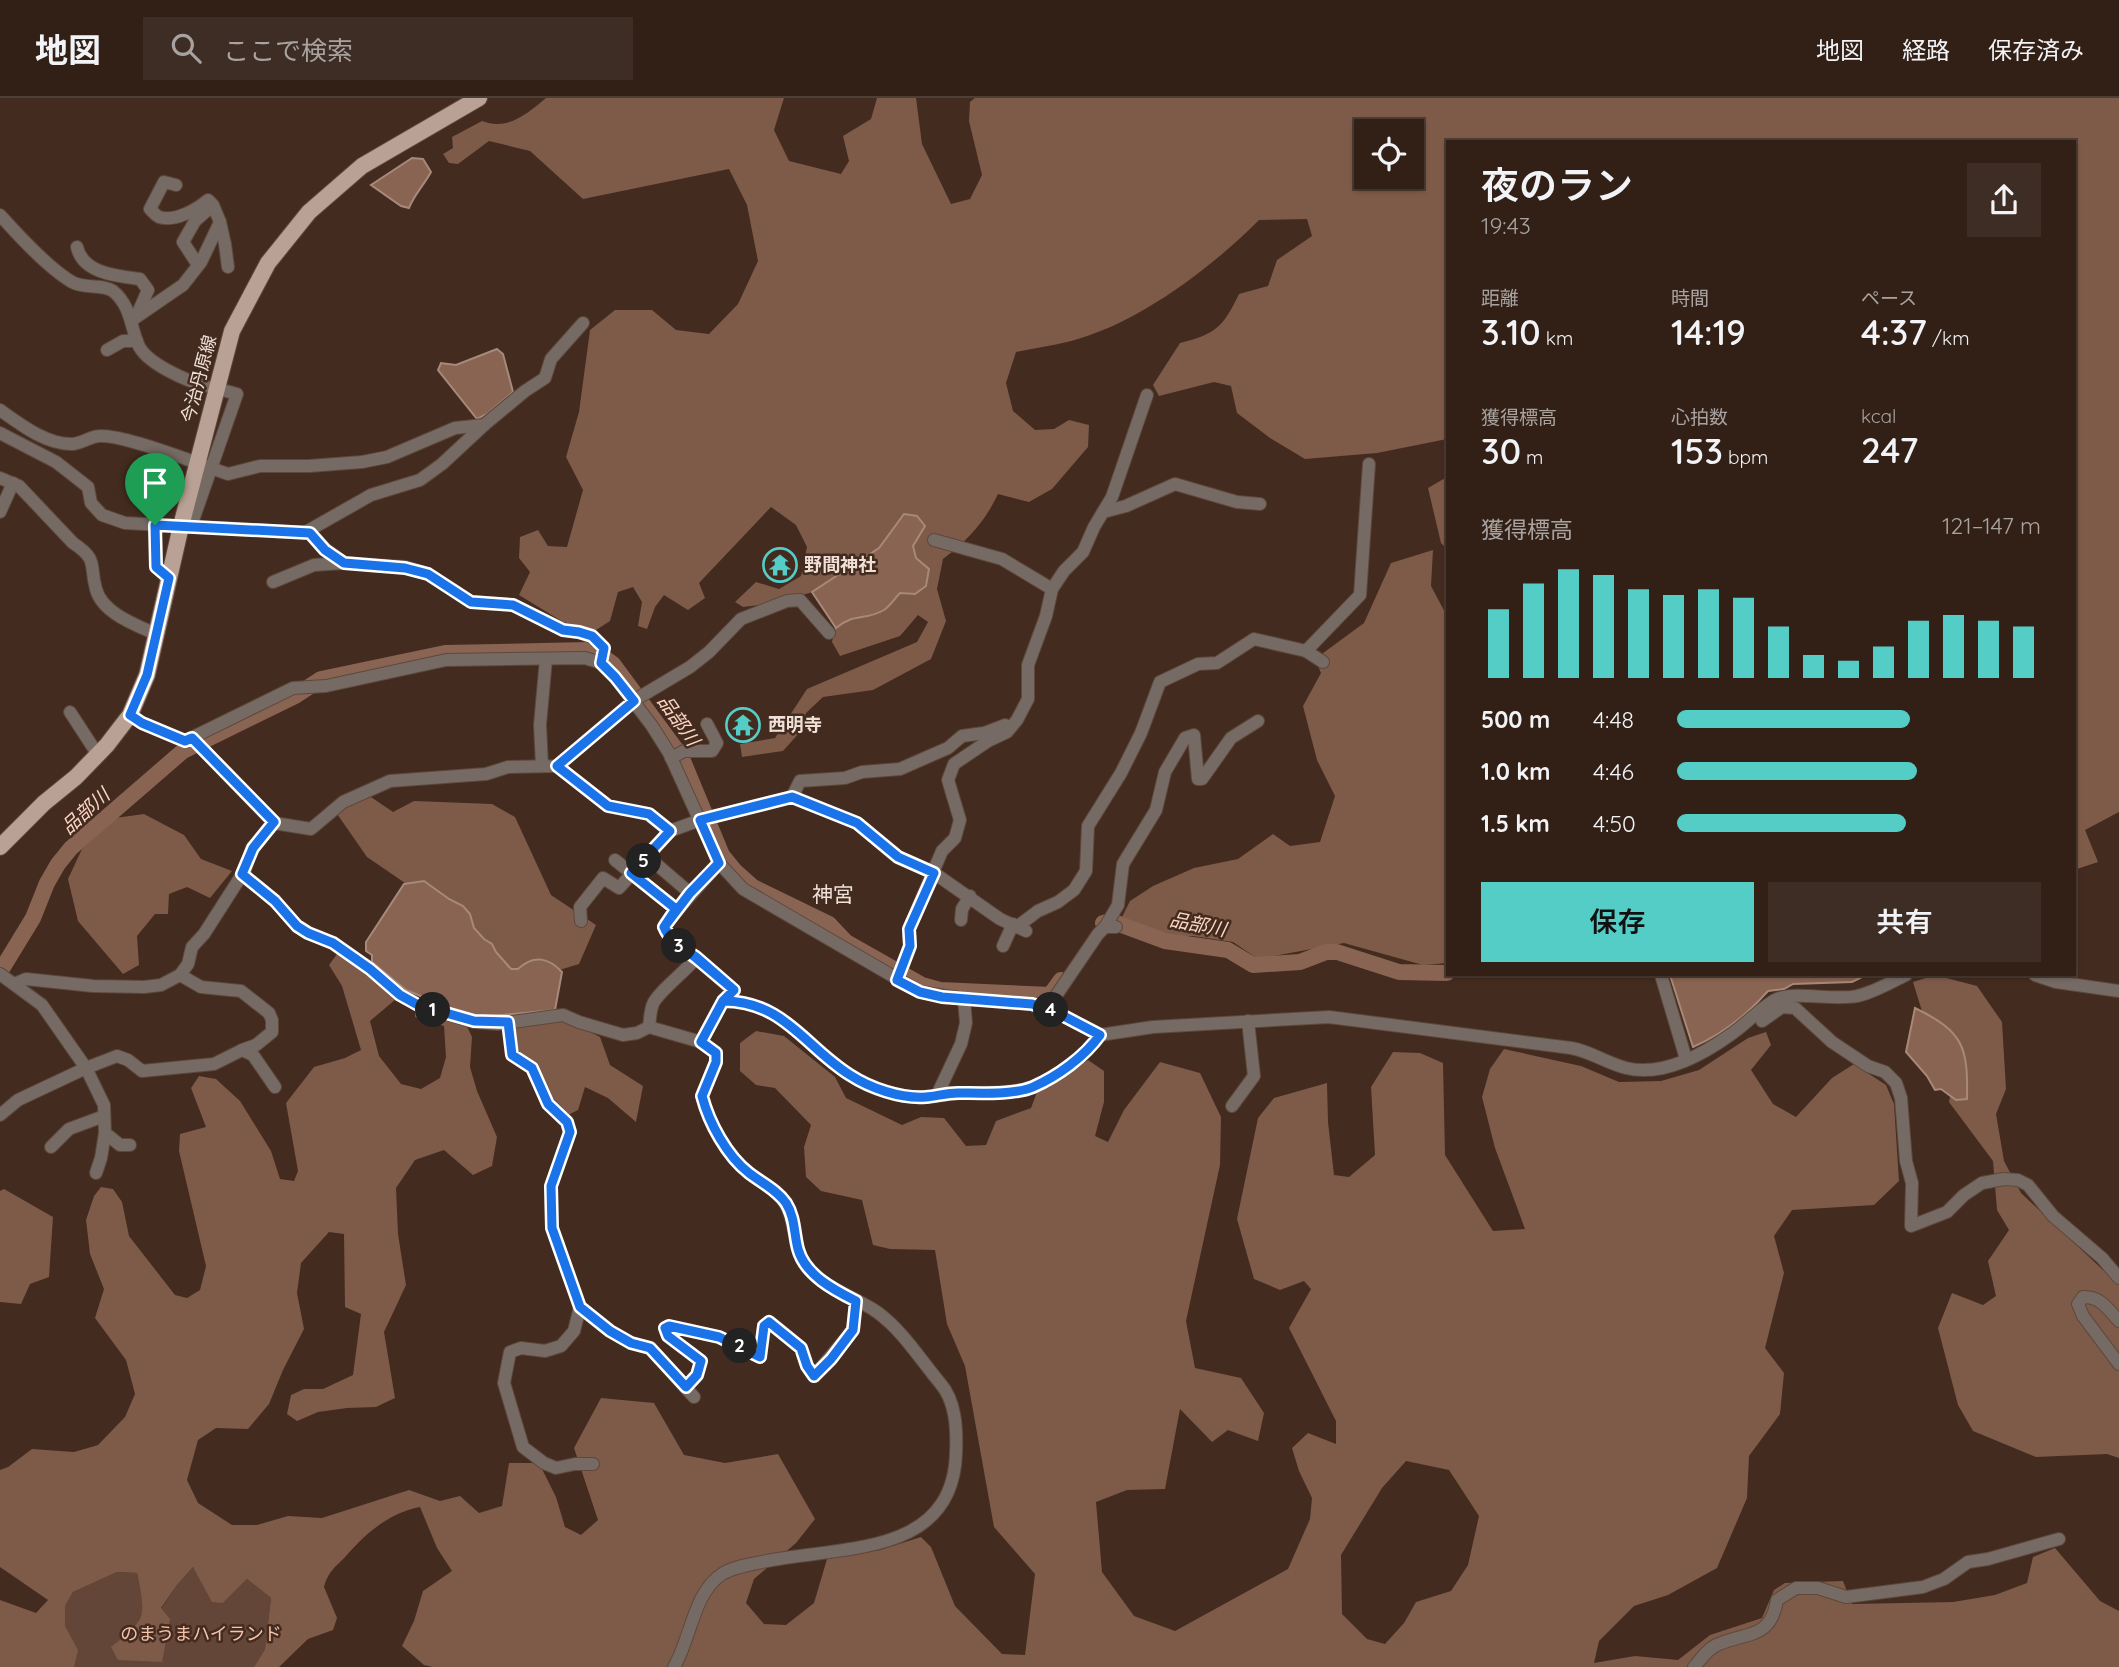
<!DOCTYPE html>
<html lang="ja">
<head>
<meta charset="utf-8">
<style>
	:root { --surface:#322017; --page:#3d2d24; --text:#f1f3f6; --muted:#a8a3a1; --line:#4d3e36; --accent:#54cdc7 }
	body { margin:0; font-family:Quicksand,"Noto Sans JP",sans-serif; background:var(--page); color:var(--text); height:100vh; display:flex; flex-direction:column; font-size:26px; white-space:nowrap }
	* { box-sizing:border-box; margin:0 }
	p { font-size:23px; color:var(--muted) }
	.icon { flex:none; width:38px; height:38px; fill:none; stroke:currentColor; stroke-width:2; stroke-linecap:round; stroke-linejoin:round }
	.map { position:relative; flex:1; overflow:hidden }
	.side { position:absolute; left:1446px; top:42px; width:630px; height:836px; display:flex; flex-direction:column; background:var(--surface); border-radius:0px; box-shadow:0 2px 5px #0004,0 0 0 2px var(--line) }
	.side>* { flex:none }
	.fabs { position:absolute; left:1354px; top:21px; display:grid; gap:14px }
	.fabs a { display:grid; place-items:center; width:70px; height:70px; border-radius:0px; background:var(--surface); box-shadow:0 2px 5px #0004,0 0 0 2px var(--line); font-size:35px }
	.pin { position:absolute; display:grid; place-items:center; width:60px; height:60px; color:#fff; margin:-72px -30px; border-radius:50% 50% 50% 0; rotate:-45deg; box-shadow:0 0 7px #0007 }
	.pin .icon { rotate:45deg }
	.km { position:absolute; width:35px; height:35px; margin:-18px; border-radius:50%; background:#222; color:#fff; font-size:19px; line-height:35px; text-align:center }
	.round { display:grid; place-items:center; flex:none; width:74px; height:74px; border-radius:0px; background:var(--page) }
	.headline { display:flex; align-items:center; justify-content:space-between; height:119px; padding:0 35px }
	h1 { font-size:38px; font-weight:600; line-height:52px }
	.figures { display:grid; grid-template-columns:repeat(3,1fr); gap:10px; height:119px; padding:7px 35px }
	.figures div { display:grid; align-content:center }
	.figures b { font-size:35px; font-weight:600 }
	.figures small { font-size:19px; font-weight:400 }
	.figures p { font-size:19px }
	.chart { height:196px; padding:14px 35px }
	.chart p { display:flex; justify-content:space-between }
	.chart svg { width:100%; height:126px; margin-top:7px; stroke:var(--accent); stroke-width:6 }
	.cta { display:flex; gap:14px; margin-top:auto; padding:14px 35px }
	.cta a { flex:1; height:80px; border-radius:0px; background:var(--accent); color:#111; font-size:28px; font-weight:600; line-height:80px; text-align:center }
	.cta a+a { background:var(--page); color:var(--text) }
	ul { padding:0 35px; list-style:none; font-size:23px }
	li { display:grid; grid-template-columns:112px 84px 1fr; align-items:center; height:52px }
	li i { height:18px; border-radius:9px; background:var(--accent) }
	header { display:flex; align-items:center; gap:42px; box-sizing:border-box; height:98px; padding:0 35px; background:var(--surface); border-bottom:2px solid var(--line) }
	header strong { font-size:33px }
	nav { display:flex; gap:38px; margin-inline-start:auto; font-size:24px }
	.search { width:490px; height:63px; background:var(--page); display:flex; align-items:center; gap:18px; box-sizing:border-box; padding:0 24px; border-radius:0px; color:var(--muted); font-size:26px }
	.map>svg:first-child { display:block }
	.green { fill:#634637 }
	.forest { fill:#7e5a48; fill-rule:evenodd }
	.water { fill:#896452; stroke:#a7897a; stroke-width:2 }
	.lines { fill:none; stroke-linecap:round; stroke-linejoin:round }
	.river { stroke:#896452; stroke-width:16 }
	.minor-casing { stroke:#5e483c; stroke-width:14 }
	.major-casing { stroke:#5e483c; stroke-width:18 }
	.minor { stroke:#766a64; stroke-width:12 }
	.major { stroke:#baa195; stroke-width:16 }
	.route-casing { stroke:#fff; stroke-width:14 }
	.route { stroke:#1a73e8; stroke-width:9 }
	.labels { text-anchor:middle; stroke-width:5; stroke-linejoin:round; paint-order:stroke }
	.street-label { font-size:18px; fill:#eedfd7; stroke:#432b1f }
	.poi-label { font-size:18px; font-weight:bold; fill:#eedfd7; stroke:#432b1f; text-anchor:start }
	.park-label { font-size:18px; fill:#f7c3aa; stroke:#432b1f }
	.water-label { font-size:19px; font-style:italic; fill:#fed6c3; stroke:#432b1f }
	.quarter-label { font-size:21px; fill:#eedfd7; stroke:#432b1f }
</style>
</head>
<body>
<header>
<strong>地図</strong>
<div class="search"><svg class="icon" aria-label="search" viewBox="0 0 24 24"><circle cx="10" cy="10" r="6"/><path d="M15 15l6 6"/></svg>ここで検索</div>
<nav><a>地図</a><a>経路</a><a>保存済み</a></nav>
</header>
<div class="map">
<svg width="2119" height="1569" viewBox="0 0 2119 1569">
	<rect width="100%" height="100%" fill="#432b1f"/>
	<path class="green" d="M194 1468 223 1505 247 1481 271 1500 265 1551 254 1569H73L65 1528V1508L73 1494 117 1474 137 1475 144 1510 136 1530 161 1511 177 1487Z"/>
	<g class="forest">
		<path d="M546 0H784L774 32 789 63 841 76 849 63 843 38 871 21 877 0H916L922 46 951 106 970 101 982 77 969 23 970 4 975 0H2119V714L2085 732 2098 764 2074 772V44H1447V341L1377 355 1305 361 1270 340 1237 315 1231 288 1214 284 1159 298 1153 287 1180 245C1216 236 1223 229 1239 196L1268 188 1277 162 1312 138 1307 121 1259 122C1217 165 1147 218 1090 237 1067 246 1040 249 1016 254L1006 285 1013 313 1035 332 1054 331 1069 322 1089 327 1088 349 1052 391 1029 404 998 396C984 425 969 441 943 461L937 491 946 523 931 561 873 592 823 599 806 615 800 634 783 653 742 659 740 646 775 640 807 591 917 544 928 524 918 517 900 538 840 558 832 544 837 517 836 488 768 506 743 509 735 504 756 484 779 491 801 478 807 449 796 427 771 409 699 485 705 500 688 512 664 497 655 509 647 531 638 528 642 504 633 489 618 494 610 523 596 532 563 524 519 497 530 474 519 460 520 439 538 432 548 448 567 449 583 392 566 359 579 314 590 232 615 212H652L676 232 709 236 738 206 758 163 747 107 729 71 583 101 530 53 489 43 458 66 449 65 443 56 453 50 452 39 482 23C507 33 527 16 546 0ZM1367 33H1412V79H1367Z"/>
		<path d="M1447 379V451L1441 445 1428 390Z"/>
		<path d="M1433 452 1431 488 1447 518V865L1423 867 1344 845 1258 861 1233 844 1193 838H1170L1138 828 1125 829 1122 819 1130 803 1153 788 1194 770 1238 761 1273 736 1290 748 1320 744 1335 698 1317 662 1303 608 1321 575 1315 561 1364 525 1391 465Z"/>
		<path d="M371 699 393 714 414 703 492 706 515 719 551 797 596 827 579 866 553 874 548 904 561 919 600 939 610 967 643 988 636 1024 608 1000 585 989 578 1012 566 1018 548 1001 534 967 507 951 505 906 424 798 367 759 335 713Z"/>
		<path d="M144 716 184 737 201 761 232 773 210 800 187 789 169 796 168 816H155L137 838 139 867 123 876 78 823 68 781 82 751 115 720Z"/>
		<path d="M337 856 371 875 396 901 370 923 379 958 401 986 421 991 440 980 446 959 444 928 415 919V908L465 924 472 939 470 969 477 993 497 1039 492 1068 473 1077 444 1052 415 1062 396 1090 398 1136 406 1187 384 1234 395 1300 376 1309 347 1310 318 1314 297 1323 287 1316 291 1297 304 1291H323L353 1277 361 1216 345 1209 344 1136 329 1134 301 1165 297 1195 304 1231 283 1272 269 1306 248 1331 216 1330 198 1342 187 1382 198 1405 232 1427H257L288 1418 322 1420 409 1392 440 1403 460 1398 479 1415 502 1408 509 1365H539L556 1399 565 1429 581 1437 598 1422 574 1350 601 1300 654 1305 684 1357 725 1365 778 1356 815 1421 796 1445 754 1481 746 1505 764 1526 786 1527 814 1505 827 1461 880 1452 921 1439 931 1449 955 1508 1002 1556 1025 1557 1035 1476 994 1429 965 1268 947 1226 935 1152 890 1151 873 1147 862 1102 821 1093 806 1079 804 1049 811 1027 775 990 756 987 740 973V945L756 933 784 938 835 979 846 1000 902 1027 921 1019 944 1020 966 1048 986 1047 996 1023 1031 1010 1037 994 1088 962 1104 973V1004L1095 1038 1108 1044 1124 1012 1160 964 1200 975 1221 1019 1220 1067 1186 1223 1195 1270 1241 1280 1264 1315 1258 1343 1228 1332 1212 1344 1180 1311 1165 1391 1127 1392 1096 1404 1102 1474 1134 1518 1175 1533 1288 1471 1310 1421 1312 1400 1299 1373 1292 1350 1308 1335 1336 1346V1323L1289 1230 1311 1191 1304 1183 1280 1192 1254 1181 1237 1121 1258 1020 1274 1000 1327 985 1328 1024 1334 1077 1349 1079 1375 1057 1371 989 1393 954 1420 955 1443 965 1445 1057 1493 1133 1525 1131 1495 1050 1482 999 1490 971 1504 951 1581 968 1619 984 1661 983 1699 972 1748 940 1766 934 1771 947 1751 972 1773 1006 1796 1019 1832 980 1854 966 1886 987 1894 1006 1899 1083 1874 1107 1792 1112 1774 1138 1784 1175 1765 1250 1784 1275 1780 1316 1749 1358 1747 1400 1717 1470 1668 1497 1634 1508 1599 1543 1594 1565 1635 1558 1678 1562 1710 1537 1762 1520 1774 1492 1785 1485 1843 1483 1852 1506 1953 1504 1995 1497 2027 1485 2033 1459 2055 1450 2100 1503 2119 1513V1569H433L424 1567 402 1548 414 1523 423 1493 452 1473 437 1450 420 1409C389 1415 366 1435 346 1458 335 1470 329 1472 324 1489L337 1520 333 1532 308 1541 279 1569H254L265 1551 271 1500 247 1481 223 1505 212 1504 193 1469 177 1487 161 1510 170 1521 162 1564 118 1562 111 1549C147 1521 146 1519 137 1475L117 1474 73 1494 65 1508V1528L78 1552 74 1569H0V1502L36 1515 48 1502 0 1469V1372L8 1369 32 1351 74 1354 98 1347 125 1319 135 1296 126 1262 95 1220 104 1191 90 1156 86 1122 94 1098 101 1089 113 1091 122 1104 129 1138 175 1197 187 1200 200 1192 206 1168 179 1053 180 1036 206 1029 191 990 199 978 216 981 240 1003 271 1053 280 1081 294 1083 298 1073 286 1005 314 969 345 960 361 952 342 888 329 867ZM1406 1363 1449 1372 1479 1418 1468 1467 1451 1493 1416 1504 1404 1525 1385 1546 1367 1541 1342 1516 1341 1457 1382 1390Z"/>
		<path d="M1935 877 1977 888 2002 924 2006 991 1996 1016 2004 1063 2021 1095 2103 1172 2119 1176V1360L2107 1356 2036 1359 1973 1333 1958 1307 1938 1230 1952 1195 1983 1207 1996 1198 1988 1163 2009 1132 1997 1112 1993 1063 1949 1004 1956 971 1925 923 1913 884Z"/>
		<path d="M4 1091 53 1119 49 1179 30 1186 21 1206 0 1204V1093Z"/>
	</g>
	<g class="water">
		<path d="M412 60 423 61 431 74C424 87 414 97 409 110L401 108 371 87Z"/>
		<path d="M497 251 503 256 513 294 487 316 477 321 438 272 441 265 456 267Z"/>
		<path d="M904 416 917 418 925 428 913 448 916 460 929 471 926 488 915 496 900 495C895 500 890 508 884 512 865 523 853 515 836 530L812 494 879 450Z"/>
		<path d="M424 783 449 801 463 808 470 816 474 830 484 841 492 846 496 854 511 871H518C534 856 549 860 562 874L555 912 481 919 451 911 406 892 372 864V857L366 853V844L404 786Z"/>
		<path d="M1670 877H1866L1852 884 1793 886 1784 891 1768 893C1747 917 1723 936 1693 949Z"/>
		<path d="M1915 910C1964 934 1968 949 1967 1001L1956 1002 1941 991 1935 992 1927 978 1906 954Z"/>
	</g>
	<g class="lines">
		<g class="river">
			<path d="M1103 825 1111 823 1165 843 1228 852 1253 867 1300 864 1326 854H1337L1399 874 1447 875"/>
			<path d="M0 874 33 820 47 785 58 766 71 750 183 653 295 598 321 581 445 555 588 552 595 553 613 566 681 658 722 757 735 773 753 789 829 826 846 844 922 887 940 892 1050 897 1061 882"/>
		</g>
		<g class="minor-casing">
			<g id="minor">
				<path d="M0 117C18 137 48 170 72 184 84 191 103 186 113 193 131 208 130 227 138 246 145 265 187 283 206 288"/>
				<path d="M220 124 225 146 228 169"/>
				<path d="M77 149C83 176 118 178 140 181L148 192 137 217"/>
				<path d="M198 167 183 144 195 123 211 109"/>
				<path d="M132 222 183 187 201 164 220 124 213 107 208 102C196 112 175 124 159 119 155 117 153 114 150 111L164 84 176 87"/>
				<path d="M107 252 123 243H137"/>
				<path d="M0 312C21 327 47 347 73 346 83 345 91 338 100 338 120 337 169 355 189 362"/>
				<path d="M0 335 56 364 88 389 91 405 102 417 125 425 310 435 325 451 344 465 405 469 428 476 471 504 513 507 563 532 579 534 592 539 604 550 601 565"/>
				<path d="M205 368 228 376 260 368H309L362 364 387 359 455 330 484 327 525 293 545 280 551 261 583 225"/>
				<path d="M0 380 19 388 73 445C99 462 89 467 96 491 102 515 136 527 156 536"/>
				<path d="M0 414 13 385"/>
				<path d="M1103 414 1126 408 1175 386 1237 404 1260 406"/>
				<path d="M155 427 156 469 169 479"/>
				<path d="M191 428 237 296 226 293"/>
				<path d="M304 435 371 397 420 382 442 366 484 327"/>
				<path d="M934 442 1002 461 1052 491"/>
				<path d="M273 484 314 467 344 465"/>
				<path d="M1306 553 1323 564"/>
				<path d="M70 614 98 657"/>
				<path d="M130 617 142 625 185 643 293 590 326 588 446 562 585 560 601 565 615 579 652 628 669 655 719 765 743 791 920 894 964 901 1032 906 1056 914 1100 937 1153 929 1329 919 1571 950C1590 953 1606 965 1626 970 1662 979 1702 957 1730 937 1743 929 1766 905 1777 901 1797 893 1834 903 1857 898 1873 895 1891 884 1906 877"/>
				<path d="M192 640 274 725 311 731 343 704 390 683 486 676 508 669 557 668 633 603 690 569 709 554 741 521 787 503 800 502 829 535"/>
				<path d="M671 660 684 653H712L717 645 707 626"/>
				<path d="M542 668 540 627 546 561"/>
				<path d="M557 668 608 708 648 716 670 733"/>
				<path d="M792 699 800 683 845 680 862 674 900 671 948 650 962 638 984 635 1005 627"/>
				<path d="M648 759 690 795"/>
				<path d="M615 762 676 811"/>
				<path d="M242 776 275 803 297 828 308 835 333 845 370 871 400 897 418 907 474 924 498 926 563 917 579 924 623 937 637 935 649 929 701 944 716 955V964L702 998C709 1025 726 1057 748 1074 757 1082 770 1087 778 1096 799 1118 790 1147 806 1168 824 1191 854 1198 877 1214 902 1232 920 1261 940 1285 956 1303 957 1331 956 1355 953 1459 841 1448 767 1463 753 1466 735 1468 722 1476 693 1495 691 1541 674 1569"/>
				<path d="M961 822 962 811 970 798"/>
				<path d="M581 823 580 809 603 780 619 790 670 733 700 722 792 699 857 725 898 759 934 775 1000 821 1026 833"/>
				<path d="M1018 828 1038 813 1058 804 1074 792 1086 773 1088 728 1121 675 1141 635 1160 584 1198 566 1217 565 1254 541 1306 553 1360 497 1369 366"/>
				<path d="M1105 829 1118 807 1123 766 1156 712 1165 674 1185 640 1194 637 1198 681H1202L1231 640 1258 623"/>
				<path d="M1003 848 1013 826"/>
				<path d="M696 860 734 893 723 903"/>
				<path d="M0 876 42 907 86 970 18 1002 0 1017"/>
				<path d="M180 877 201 889 241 893 269 915 272 922V934L256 947 242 952"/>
				<path d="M1661 877 1686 961"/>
				<path d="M2035 877 2056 884 2119 893"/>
				<path d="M897 882 910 848 909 831 942 753 955 740 960 722 948 682 954 666 988 643 1007 634 1017 622 1028 601V567L1046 518 1052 491 1064 473 1083 454 1094 429 1112 399 1147 297"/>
				<path d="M14 886 26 881 93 888 144 889 161 887 180 877 188 866 192 849 204 836 245 772 252 750 274 725"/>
				<path d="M1047 911 1098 836 1105 829H1116"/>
				<path d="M1762 923 1782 909 1795 910 1832 944 1868 968 1885 974 1896 985 1901 1000 1906 1063 1912 1085 1911 1128 1947 1114 1964 1097 1982 1085 2004 1081 2018 1082 2028 1087 2053 1118 2102 1160 2119 1180"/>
				<path d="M508 924 512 957 532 970 548 1005 567 1024 570 1034 551 1088 552 1130 580 1209 574 1233 561 1248 545 1253 521 1250 510 1254 504 1285 523 1349 544 1365 556 1370 575 1366H593"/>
				<path d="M649 929C650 922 650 913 653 906 657 895 686 873 696 860 684 851 670 844 664 829L665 826 719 765"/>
				<path d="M701 944 723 903C784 903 805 949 850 977 870 990 901 1001 926 999 939 998 950 995 963 995 982 995 1015 996 1033 989 1058 978 1084 959 1100 937"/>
				<path d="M937 997 961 946 966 925 964 901"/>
				<path d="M1232 1008 1254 978 1248 923"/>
				<path d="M130 1047H120L105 1035 104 1007 86 970 117 958 128 962 142 973 214 966 242 952 253 957 275 989"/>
				<path d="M51 1049 69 1031 104 1018"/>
				<path d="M96 1075 101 1060 105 1035"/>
				<path d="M580 1209 610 1233 631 1245 650 1250 694 1299"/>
				<path d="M2119 1223C2108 1211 2100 1198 2083 1199L2078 1206 2083 1218 2119 1266"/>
				<path d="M686 1289 697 1277 701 1263 668 1238 665 1230 669 1228 719 1239 760 1259 764 1228 769 1224 801 1250 807 1268 814 1278 853 1232 856 1203"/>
				<path d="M1694 1569C1701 1561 1709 1549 1719 1546 1747 1534 1771 1541 1777 1502L1796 1490H1818L1846 1499 1923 1489 1944 1481 1968 1464 1988 1461 2059 1441"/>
			</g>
		</g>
		<g class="major-casing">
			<path id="major" d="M0 749 44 705 76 679 107 647 130 617 147 577 181 428 232 233 268 165 309 114 362 68 479 0"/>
		</g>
		<use href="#minor" class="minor"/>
		<use href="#major" class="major"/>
	</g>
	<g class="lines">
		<g class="route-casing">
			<path id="route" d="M155 427 156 469 169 480 147 577 130 617 142 625 185 643 192 640 274 724 253 750 242 776 275 803 297 828 308 835 333 845 370 871 400 897 418 907 474 923 508 924 512 957 532 970 548 1006 567 1024 570 1034 551 1088 552 1130 580 1209 610 1233 631 1245 650 1250 686 1289 697 1277 701 1263 668 1238 665 1230 669 1228 719 1239 760 1259 764 1228 769 1224 801 1250 807 1268 814 1278 831 1261 853 1232 856 1203C834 1192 805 1177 798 1151 794 1136 795 1119 786 1105 777 1092 762 1085 749 1075 727 1058 709 1025 702 998L716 964V955L701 944 723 903 734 892 696 860 673 843 664 829 690 795 719 765 700 722 792 699 857 725 898 759 934 775 909 831 910 848 897 882 920 894 942 899 1032 906 1056 914 1100 937C1084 959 1058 978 1033 989 1014 997 979 995 958 995 947 995 937 998 926 999 901 1001 870 990 850 977 805 949 784 903 723 903L734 892C721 881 709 870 696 859 683 850 670 844 664 829L676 811 631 775 670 733 649 716 608 708 557 668 634 603 615 579 601 565 604 550 592 538 579 534 563 532 513 507 471 504 428 476 405 470 344 465 325 452 310 435 155 427"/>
		</g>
		<use href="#route" class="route"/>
	</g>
	<defs>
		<g id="temple-ring" transform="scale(1.75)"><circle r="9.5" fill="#432b1f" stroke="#54cdc7" stroke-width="1.5"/><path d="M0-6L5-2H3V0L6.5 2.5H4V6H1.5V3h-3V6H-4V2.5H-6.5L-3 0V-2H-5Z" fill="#54cdc7"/></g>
	</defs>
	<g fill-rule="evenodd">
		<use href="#temple-ring" x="780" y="467"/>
		<use href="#temple-ring" x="743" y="627"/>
	</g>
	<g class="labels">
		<g class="street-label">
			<text transform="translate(199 281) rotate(-75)" y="6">今治丹原線</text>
		</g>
		<g class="poi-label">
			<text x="804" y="473">野間神社</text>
			<text x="768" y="633">西明寺</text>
		</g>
		<g class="park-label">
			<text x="201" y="1542">のまうまハイランド</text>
		</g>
		<g class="water-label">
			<text transform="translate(679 622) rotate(55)" y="7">品部川</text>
			<text transform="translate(85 713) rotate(-42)" y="7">品部川</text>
			<text transform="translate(1198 826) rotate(11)" y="7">品部川</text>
		</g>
		<g class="quarter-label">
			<text x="833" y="804">神宮</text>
		</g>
	</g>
</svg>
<div class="fabs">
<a><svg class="icon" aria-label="locate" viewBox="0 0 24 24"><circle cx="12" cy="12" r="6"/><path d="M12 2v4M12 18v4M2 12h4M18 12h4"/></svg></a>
</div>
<div class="pin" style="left:155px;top:427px;background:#1e9e55"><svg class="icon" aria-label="arrive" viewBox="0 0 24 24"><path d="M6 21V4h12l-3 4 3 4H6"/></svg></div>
<b class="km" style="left:433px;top:912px">1</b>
<b class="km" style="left:740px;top:1248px">2</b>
<b class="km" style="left:679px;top:848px">3</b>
<b class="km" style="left:1051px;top:912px">4</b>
<b class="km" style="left:644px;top:763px">5</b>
<section class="side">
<div class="headline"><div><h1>夜のラン</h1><p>19:43</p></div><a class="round"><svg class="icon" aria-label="share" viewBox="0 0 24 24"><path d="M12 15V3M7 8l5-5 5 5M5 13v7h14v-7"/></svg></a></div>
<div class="figures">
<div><p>距離</p><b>3.10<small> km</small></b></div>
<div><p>時間</p><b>14:19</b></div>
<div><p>ペース</p><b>4:37<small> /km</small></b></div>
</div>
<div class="figures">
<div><p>獲得標高</p><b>30<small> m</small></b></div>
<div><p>心拍数</p><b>153<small> bpm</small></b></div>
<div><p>kcal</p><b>247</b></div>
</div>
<div class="chart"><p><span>獲得標高</span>121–147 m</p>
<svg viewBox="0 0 160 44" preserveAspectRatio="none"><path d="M5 44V20M15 44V11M25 44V6M35 44V8M45 44V13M55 44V15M65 44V13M75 44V16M85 44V26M95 44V36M105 44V38M115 44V33M125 44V24M135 44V22M145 44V24M155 44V26"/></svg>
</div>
<ul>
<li><b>500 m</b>4:48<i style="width:64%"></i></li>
<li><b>1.0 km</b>4:46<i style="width:66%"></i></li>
<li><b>1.5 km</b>4:50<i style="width:63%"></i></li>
</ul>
<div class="cta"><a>保存</a><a>共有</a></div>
</section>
</div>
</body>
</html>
